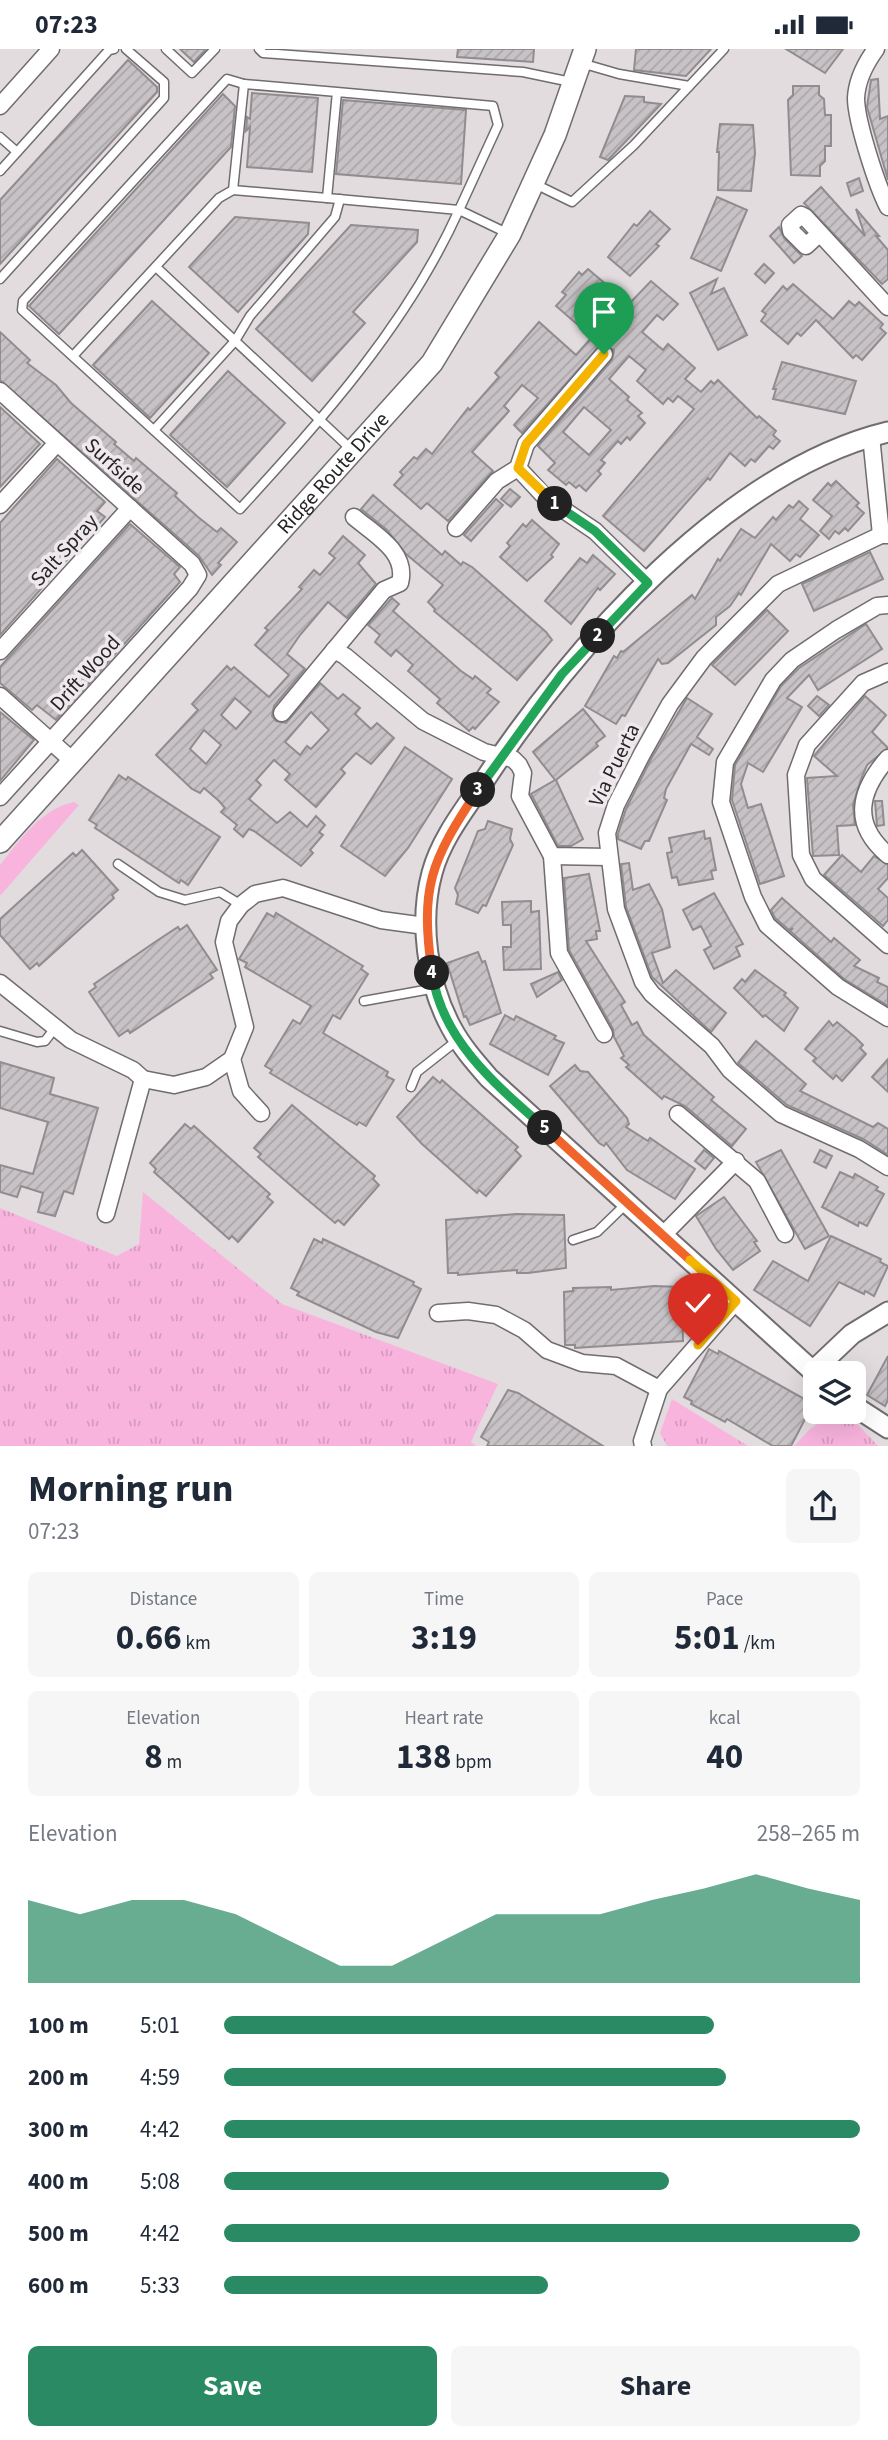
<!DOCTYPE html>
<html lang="en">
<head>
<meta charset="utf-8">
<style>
	:root { --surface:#fff; --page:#f6f6f7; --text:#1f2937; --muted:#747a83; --accent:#298a63 }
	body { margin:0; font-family:"Source Sans 3",sans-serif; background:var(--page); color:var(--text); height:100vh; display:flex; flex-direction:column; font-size:26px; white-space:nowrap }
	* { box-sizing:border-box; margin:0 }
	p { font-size:23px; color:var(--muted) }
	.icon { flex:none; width:38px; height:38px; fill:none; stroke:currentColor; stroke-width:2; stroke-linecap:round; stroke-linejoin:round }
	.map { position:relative; height:1397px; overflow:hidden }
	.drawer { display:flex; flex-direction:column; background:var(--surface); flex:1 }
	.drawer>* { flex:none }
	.controls { position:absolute; left:803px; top:1312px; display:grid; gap:14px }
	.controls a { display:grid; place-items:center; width:63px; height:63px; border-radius:10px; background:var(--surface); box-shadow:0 7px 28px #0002; font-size:35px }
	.pin { position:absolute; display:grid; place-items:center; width:60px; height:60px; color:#fff; margin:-72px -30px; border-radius:50% 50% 50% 0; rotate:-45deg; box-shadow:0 0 7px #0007 }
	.pin .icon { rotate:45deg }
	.km { position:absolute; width:35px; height:35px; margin:-18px; border-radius:50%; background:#222; color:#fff; font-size:19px; line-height:35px; text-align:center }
	.round { display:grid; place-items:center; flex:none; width:74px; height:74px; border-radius:10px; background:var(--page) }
	.summary { display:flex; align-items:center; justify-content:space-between; height:119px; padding:0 28px }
	h1 { font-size:38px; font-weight:700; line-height:52px }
	.stats { display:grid; grid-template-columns:repeat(3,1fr); gap:10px; height:119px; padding:7px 28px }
	.stats div { display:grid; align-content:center; border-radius:10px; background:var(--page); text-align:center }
	.stats b { font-size:35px; font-weight:700 }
	.stats small { font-size:19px; font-weight:400 }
	.stats p { font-size:19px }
	.chart { height:196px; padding:14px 28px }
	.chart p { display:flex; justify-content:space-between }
	.chart svg { width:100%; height:126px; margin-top:7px; fill:var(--accent); opacity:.7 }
	.action { display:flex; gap:14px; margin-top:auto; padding:14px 28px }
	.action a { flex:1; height:80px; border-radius:10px; background:var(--accent); color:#fff; font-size:28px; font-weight:700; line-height:80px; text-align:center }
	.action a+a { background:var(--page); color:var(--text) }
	ul { padding:0 28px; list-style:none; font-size:23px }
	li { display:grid; grid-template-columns:112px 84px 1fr; align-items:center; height:52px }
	li i { height:18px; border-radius:9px; background:var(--accent) }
	.status { display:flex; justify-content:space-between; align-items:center; height:49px; padding:0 35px; background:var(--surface); direction:ltr }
	.status svg { height:19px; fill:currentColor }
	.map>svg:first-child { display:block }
	.grass { fill:url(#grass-tufts) }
	.park { fill:#f9b4de }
	.building { fill:url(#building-hatch); stroke:#918c8f; stroke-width:2; fill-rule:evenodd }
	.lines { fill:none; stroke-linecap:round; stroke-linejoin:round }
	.service-casing { stroke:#716c6f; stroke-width:11 }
	.minor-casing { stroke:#716c6f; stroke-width:19 }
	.tertiary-casing { stroke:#716c6f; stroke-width:23 }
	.secondary-casing { stroke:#716c6f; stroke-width:24 }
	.service { stroke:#fff; stroke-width:8 }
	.minor { stroke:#fff; stroke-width:16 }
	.tertiary { stroke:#fff; stroke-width:19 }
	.secondary { stroke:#fff; stroke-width:21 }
	.split-1-casing { stroke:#fff; stroke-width:14 }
	.split-2-casing { stroke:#fff; stroke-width:14 }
	.split-3-casing { stroke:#fff; stroke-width:14 }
	.split-4-casing { stroke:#fff; stroke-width:14 }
	.split-5-casing { stroke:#fff; stroke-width:14 }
	.split-6-casing { stroke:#fff; stroke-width:14 }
	.split-7-casing { stroke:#fff; stroke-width:14 }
	.split-1 { stroke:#f5b400; stroke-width:9 }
	.split-2 { stroke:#22a559; stroke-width:9 }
	.split-3 { stroke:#22a559; stroke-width:9 }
	.split-4 { stroke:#f0652b; stroke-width:9 }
	.split-5 { stroke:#22a559; stroke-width:9 }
	.split-6 { stroke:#f0652b; stroke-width:9 }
	.split-7 { stroke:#f5b400; stroke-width:9 }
	.labels { text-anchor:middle; stroke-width:7; stroke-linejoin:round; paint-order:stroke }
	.street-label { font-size:21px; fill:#262426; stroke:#efe9ed }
</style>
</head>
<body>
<div class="status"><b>07:23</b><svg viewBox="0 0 49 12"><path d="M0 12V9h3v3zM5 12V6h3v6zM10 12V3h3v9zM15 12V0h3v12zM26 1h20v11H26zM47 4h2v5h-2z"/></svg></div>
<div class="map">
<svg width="888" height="1397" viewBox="0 0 888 1397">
	<defs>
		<pattern id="grass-tufts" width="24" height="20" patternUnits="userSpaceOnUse" patternTransform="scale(1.75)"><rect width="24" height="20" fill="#f9b4de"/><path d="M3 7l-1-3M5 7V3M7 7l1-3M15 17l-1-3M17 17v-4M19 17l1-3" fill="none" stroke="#d59bbe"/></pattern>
		<pattern id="building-hatch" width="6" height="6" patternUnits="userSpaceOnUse" patternTransform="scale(1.75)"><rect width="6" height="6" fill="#c7c2c5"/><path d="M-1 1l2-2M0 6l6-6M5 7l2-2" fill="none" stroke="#aba7a9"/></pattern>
	</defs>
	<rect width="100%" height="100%" fill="#e2dcdf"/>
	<g class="grass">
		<path d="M143 1143 282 1255 498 1335 471 1393 476 1397H0V1159L117 1207 139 1195Z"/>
		<path d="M672 1350 748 1397H667L660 1384Z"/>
		<path d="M834 1363H846L878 1397H794L810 1380Z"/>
	</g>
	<path class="park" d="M74 753 79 756 0 847V816C19 792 42 759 74 753Z"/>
	<g class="building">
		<path d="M180 0H206L194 13Z"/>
		<path d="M458 0H534L533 13 457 8Z"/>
		<path d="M636 0H711L686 27 634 21Z"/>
		<path d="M786 0H843L825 24Z"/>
		<path d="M128 11 157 38V43L0 215V151Z"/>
		<path d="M878 30 880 70 888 67V131L867 58 871 31Z"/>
		<path d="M793 37H819V46L824 50 825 66H831V97H825V112L820 117V127L791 126 788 51 793 46Z"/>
		<path d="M252 44 318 49 312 123 247 118 250 78 246 82 247 68 250 70Z"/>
		<path d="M223 45 235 57 231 98 59 285 29 257Z"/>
		<path d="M625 47 644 48V53L661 55 608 111 600 108Z"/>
		<path d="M343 51 466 61 461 135 336 125Z"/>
		<path d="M720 75 753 76 755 104 751 142 718 141 719 103H717Z"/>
		<path d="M859 129 863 142 851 147 847 134Z"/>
		<path d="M821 138 865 187 856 160 879 187H876L888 201V230L882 235 804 154Z"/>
		<path d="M717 148 747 161 721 222 691 209Z"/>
		<path d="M650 162 670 180 656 195 659 197 630 227 608 208 634 175 637 177Z"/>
		<path d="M235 168 309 174 308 185 238 263 189 218Z"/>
		<path d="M351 176 418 181 417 193 353 263 365 274 312 332 256 280Z"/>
		<path d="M779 178 784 189 802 207 794 214 770 187Z"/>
		<path d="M764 215 774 224 765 234 755 225Z"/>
		<path d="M588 220 629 255 651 232 678 255 663 271 657 266 642 283 663 301 668 295 695 319 685 330 701 343 711 332 714 335 718 331 757 369 759 367 776 382 773 386 780 392 773 400 769 397 755 413 751 410 745 417 730 404 710 431 708 429 644 502 603 467 694 360 678 347 673 353 668 349 663 355 637 332 646 321 629 307 609 330 629 348 627 351 642 364 638 367 645 374 630 391 627 388 621 395 618 392 601 411 605 414 598 422 601 425 586 442 579 436 576 439 569 433 566 436 548 421 555 414 538 397 612 311 614 301 601 295 522 384 514 376 538 349 522 336 504 357 509 362 472 403 493 422 448 472 427 454 421 460 394 436 403 426 400 423 414 408 417 410 426 400 432 405 468 359 470 361 499 328 495 324 539 273 576 306 592 288 556 257 566 246 562 243 579 223 582 226ZM584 358 611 381 589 406 563 383Z"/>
		<path d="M717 230 711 245 724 239 747 286 718 301 690 244Z"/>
		<path d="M793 235 833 270 849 252 855 257 859 253 883 275 880 279 886 284 862 311 856 306 853 309 816 271 801 287 797 284 788 295 761 272 766 265 762 262 783 237 787 241Z"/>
		<path d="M152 252 209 304 150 369 93 316Z"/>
		<path d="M0 283 30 311 27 314 56 336 71 354 116 393 114 395 134 412 136 409 177 444 175 447 198 468 217 483 221 479 237 493 218 514 221 516 212 526 199 507 0 331Z"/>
		<path d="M782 313 856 332 845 365 773 350 776 340H773Z"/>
		<path d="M228 322 285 374 227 438 170 386Z"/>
		<path d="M0 358 40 395 0 438Z"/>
		<path d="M57 410 105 453 97 462 105 468 0 586V474Z"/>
		<path d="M836 432 859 454 856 457 864 464 848 482 845 479 839 485 835 482 829 490 820 482 832 467 813 451 828 434 831 437Z"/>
		<path d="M510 440 520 448 511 458 501 450Z"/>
		<path d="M373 446 442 506 445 502 461 516 463 513 472 518 546 583 552 591 517 631 434 562 435 560 428 553 443 536 406 505 387 481 361 460Z"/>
		<path d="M496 450 503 456 471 492 464 486Z"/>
		<path d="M799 452 808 460 800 470 819 486 800 508 796 505 790 512 771 495 741 546 739 544 730 557 716 568V576L668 614 662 615 658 610 625 667 622 666 616 675 585 657 614 607 617 609 621 602 623 603 692 546 695 550 718 510 720 512 741 480 755 489 773 468 776 471 789 456 793 459Z"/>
		<path d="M532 471 559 495 551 506 553 508 527 532 500 508 510 497 507 494 523 475 526 478Z"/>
		<path d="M130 475 180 518 174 525 180 533 56 671 37 656 32 661 0 634V618Z"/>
		<path d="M343 487 365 506 358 514 376 535 347 569 328 553 300 586 287 605 305 620 274 657 272 667 276 672 286 674 320 634 338 650 343 645 360 659 355 665 371 680 377 674 394 689 371 715 356 704 341 720 345 724 316 758 285 731 290 725 274 711 256 731 261 736 249 750 277 774 290 763 307 778 316 767 325 776 319 783 323 786 310 801 313 804 301 817 254 782 249 780 243 788 234 780 237 776 221 763 225 759 219 752 204 739 200 744 192 740 156 706 198 661 192 655 227 617 231 621 234 618 269 648 289 626 255 596 268 581 265 579 302 540 299 538 314 521 320 526 335 509 329 504ZM235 649 251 663 236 680 221 666ZM311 663 329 681 311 700 307 697 300 706 285 693ZM204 681 221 696 206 715 190 700Z"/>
		<path d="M870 503 883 530 814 562 802 535Z"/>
		<path d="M593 506 615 525 600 541 598 539 571 575 545 552 580 509 587 514Z"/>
		<path d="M392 549 399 555 393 562 461 622 473 630 475 627 491 640 487 644 499 653 475 680 473 678 469 682 437 654 440 650 408 622 413 616 396 601 391 607 375 593 380 586 368 576Z"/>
		<path d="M767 561 788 582 735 636 712 616Z"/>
		<path d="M866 575 882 600 818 641 809 626 787 649 802 658 763 723 748 714 741 735 748 759 761 755 784 827 760 835 732 751 735 716 781 637 799 619Z"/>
		<path d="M817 647 829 656 819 667 808 657Z"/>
		<path d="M865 647 886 666 872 683 888 699 867 716 861 730 853 756 855 776 837 777 839 806 813 807 807 729 837 727 814 707Z"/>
		<path d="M687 649 712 665 697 688 713 700 709 706 691 695 666 740 664 749 667 751 649 792H645L641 800 618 790V785L626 760 651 710Z"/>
		<path d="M583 660 605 687 596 694 598 697 556 731 583 790 571 797H558L531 745 555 731 533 703Z"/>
		<path d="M0 663 34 691 0 732Z"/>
		<path d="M405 698 452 730 408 799 385 827 341 797Z"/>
		<path d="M119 726 126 731 128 728 220 788 188 836 181 831 179 834 95 779 97 776 89 771Z"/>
		<path d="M875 752H882L884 776 877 777Z"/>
		<path d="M488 772 512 780 510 790 513 796 486 857 483 856 478 864 456 855 458 846 455 839 478 782 485 780Z"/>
		<path d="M704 782 705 790 710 789 716 821 711 822 713 830 679 836 677 828 672 829 667 804 672 803 669 789Z"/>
		<path d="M82 801 118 841 112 846 114 849 39 917 37 914 30 920 0 886V870L73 804 76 807Z"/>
		<path d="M842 806 861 823 874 807 888 816V829L878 840 888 849V871L883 877 824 826Z"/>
		<path d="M629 814 633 841 649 835 662 860 670 898 652 904 663 934 676 921 726 964 711 983 652 928 626 858 621 815Z"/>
		<path d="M589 825 600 882H596L597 890 586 892 625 953 621 956 632 976 637 973 644 986 714 1048 711 1051 746 1080 732 1097 685 1057 664 1047 662 1050 626 1018 629 1016 621 1009 624 1007 614 988 613 980 569 901 564 829Z"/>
		<path d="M714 844 743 895 736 898 740 907 714 920 704 901 711 897 701 877 693 881 683 861Z"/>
		<path d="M782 849 831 893 834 889 860 911 854 917 879 929 877 933 888 938V957L844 930 790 882 793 879 789 881 775 869 771 861Z"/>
		<path d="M531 852V863L539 862 541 920 504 921 503 898H511V876H503L502 853Z"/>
		<path d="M267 864 274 868 276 864 363 917 361 920 368 925 340 970 333 966 323 984 388 1023 386 1027 394 1031 366 1077 359 1073 357 1076 333 1062 270 1024 272 1021 265 1017 293 971 300 975 311 957 245 918 247 914 239 910Z"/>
		<path d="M187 876 217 921 210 925 213 929 130 984 128 981 119 987 89 943 96 938 94 935 155 893 178 878 180 881Z"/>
		<path d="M478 903 482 913 485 912 501 964 470 976 466 967 464 968 447 914Z"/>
		<path d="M755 921 786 944 784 946 798 959 784 982 765 966 763 968 734 939 742 930 745 933Z"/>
		<path d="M558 923 562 931 537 948 531 935Z"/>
		<path d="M505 966 514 971 516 967 556 987 554 990 564 994 548 1026 490 995Z"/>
		<path d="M829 972 833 977 837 973 856 989 863 996 860 999 866 1005 842 1032 836 1026 833 1030 813 1012 816 1009 805 1000Z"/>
		<path d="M756 992 806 1035 800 1042 873 1078 878 1074 888 1080V1106L863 1090 787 1056 738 1014Z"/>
		<path d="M888 1010V1043L872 1028Z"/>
		<path d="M0 1013 54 1029 50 1045 98 1059 73 1145 64 1142 55 1167 38 1163 43 1144 21 1137 17 1148 0 1143V1116L33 1125 48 1073 0 1059Z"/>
		<path d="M575 1016 580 1022 588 1023 627 1069 629 1075 626 1078 648 1092 650 1089 695 1120 675 1150 627 1121 606 1094 604 1097 599 1094 550 1037Z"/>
		<path d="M433 1028 440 1034 442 1031 518 1098 515 1101 521 1107 486 1147 479 1141 477 1144 422 1095 397 1068Z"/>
		<path d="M292 1056 375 1127 373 1130 379 1136 344 1176 338 1171 335 1174 303 1147 258 1108 261 1105 254 1099Z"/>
		<path d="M185 1075 191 1080 194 1077 270 1145 267 1148 273 1153 238 1193 232 1187 229 1190 154 1123 156 1120 150 1114Z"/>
		<path d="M704 1101 714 1109 705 1120 695 1112Z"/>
		<path d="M781 1101 829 1187 805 1200 756 1113Z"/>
		<path d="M820 1101 832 1107 826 1119 814 1113Z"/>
		<path d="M840 1123 853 1129 855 1125 878 1138 876 1141 884 1145 867 1177 859 1173 858 1177 822 1158Z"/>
		<path d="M724 1148 757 1192 754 1193 760 1202 733 1221 716 1200 696 1167Z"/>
		<path d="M516 1165 564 1166 566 1219 528 1224H517V1221L458 1226V1224H448L446 1171Z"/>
		<path d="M831 1187 881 1210 880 1213 888 1217 874 1247 865 1242 864 1245 839 1233 810 1277 754 1241 773 1212 808 1232Z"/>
		<path d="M314 1190 322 1194 323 1190 336 1196 414 1233 413 1236 421 1240 398 1289 376 1283 297 1246 299 1243 291 1239Z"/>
		<path d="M654 1237 682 1238 683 1292 575 1299V1296H565L564 1243 573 1242V1239L611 1238V1241Z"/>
		<path d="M709 1300 718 1305 719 1302 813 1355 791 1397H773L727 1370 725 1373 691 1355 692 1352 684 1348Z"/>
		<path d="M888 1307V1351L885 1357 867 1346Z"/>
		<path d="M508 1341 518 1344 603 1397H487L489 1393 481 1388Z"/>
	</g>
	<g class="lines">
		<g class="service-casing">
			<g id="service">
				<path d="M166 0 192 24 215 0"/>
				<path d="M259 0 263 4 523 23 571 33"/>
				<path d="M581 14 619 25 689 37"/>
				<path d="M244 35 233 141 327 149"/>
				<path d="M337 43 244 35 227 30 23 252 22 261 240 460C324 368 407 276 459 161L327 149 337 43 493 57 498 76 459 161 507 184"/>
				<path d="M0 88 17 103"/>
				<path d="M0 122 109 1 114 0"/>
				<path d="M533 134 572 153 634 96 724 0"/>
				<path d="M156 218 353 402"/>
				<path d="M0 230 164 49V33L126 0"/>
				<path d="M73 307 219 149 233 141"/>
				<path d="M154 381 235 292 250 267 335 168 340 150"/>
				<path d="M118 815 159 843 185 851 220 843 241 856"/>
				<path d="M364 952 436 939"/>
				<path d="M0 982 37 993 45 992 55 979"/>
				<path d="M411 1038 417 1023 459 990"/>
				<path d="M573 1191 597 1183 627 1154"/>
			</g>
		</g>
		<g class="minor-casing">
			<g id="minor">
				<path d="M876 0C865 15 857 30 856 49 856 72 877 137 888 158"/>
				<path d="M0 57 51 0"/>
				<path d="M820 184 806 197 791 182 790 176 801 166 805 168 888 258"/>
				<path d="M0 342 192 515 198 526 190 539 0 748"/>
				<path d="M871 387 881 486"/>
				<path d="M518 419 546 449 595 482 648 534"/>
				<path d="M0 456 57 394"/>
				<path d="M456 479 497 432 518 419 526 395 604 305"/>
				<path d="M888 486H881L778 535 704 609 670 655 642 705 616 756 607 784 616 860 643 933 652 945 712 997 730 1021 781 1065 859 1100 888 1118"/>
				<path d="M888 556 877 557 836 581 792 611 773 631 725 713 721 753 753 848 767 876 838 938 888 969"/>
				<path d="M334 601 345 607 423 672 484 703 513 710 519 716 523 724 520 747 552 807 608 808"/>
				<path d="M0 602 130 459"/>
				<path d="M888 623 863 634 807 696 796 726 801 806 813 830 888 896"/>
				<path d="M0 647 74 713"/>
				<path d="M282 664 384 541 400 534C408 503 375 486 354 468"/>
				<path d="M888 709C859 742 851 775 888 806"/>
				<path d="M552 807 559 904 604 985"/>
				<path d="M0 934 71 991 133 1021 143 1030 106 1165"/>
				<path d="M232 1010 241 1042 261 1064"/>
				<path d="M143 1030 174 1036 206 1028 232 1010 245 978 224 893 229 872 241 856 255 845 283 839 381 871 425 877"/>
				<path d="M678 1065 757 1132 785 1185"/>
				<path d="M663 1186 736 1112"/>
				<path d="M438 1264 468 1262 496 1266 524 1281 547 1301 582 1314 616 1317 659 1340"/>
				<path d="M643 1397 642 1392 659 1340 736 1252"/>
			</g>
		</g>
		<g class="tertiary-casing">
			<g id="tertiary">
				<path d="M813 1322 852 1285 888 1263"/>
				<path d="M816 1325 489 1029C475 1013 461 997 451 978 427 934 419 872 432 824 441 790 465 760 484 732 572 598 727 422 888 383"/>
				<path d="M854 1357 888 1379"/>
			</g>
		</g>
		<g class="secondary-casing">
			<g id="secondary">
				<path id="s1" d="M0 793 432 314 510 185 555 86 585 0"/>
			</g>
		</g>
		<use href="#service" class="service"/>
		<use href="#minor" class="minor"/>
		<use href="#tertiary" class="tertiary"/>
		<use href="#secondary" class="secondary"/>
	</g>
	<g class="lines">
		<g class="split-1-casing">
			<path id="split-1" d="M555 455 518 419 526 395 604 305"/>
		</g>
		<g class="split-2-casing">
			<path id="split-2" d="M555 455 595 482 648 534 598 587"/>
		</g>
		<g class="split-3-casing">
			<path id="split-3" d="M478 741 562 625 598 587"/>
		</g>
		<g class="split-4-casing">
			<path id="split-4" d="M432 924C420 838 430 813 478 741"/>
		</g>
		<g class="split-5-casing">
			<path id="split-5" d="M432 924C442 992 497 1037 545 1079"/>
		</g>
		<g class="split-6-casing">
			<path id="split-6" d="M545 1079 690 1211"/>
		</g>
		<g class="split-7-casing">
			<path id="split-7" d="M690 1211 736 1252 698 1296"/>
		</g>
		<use href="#split-1" class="split-1"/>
		<use href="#split-2" class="split-2"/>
		<use href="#split-3" class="split-3"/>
		<use href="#split-4" class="split-4"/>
		<use href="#split-5" class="split-5"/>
		<use href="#split-6" class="split-6"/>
		<use href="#split-7" class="split-7"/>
	</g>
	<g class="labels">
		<g class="street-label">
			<text transform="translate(115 417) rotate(42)" y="7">Surfside</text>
			<text dy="7" stroke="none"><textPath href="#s1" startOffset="497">Ridge Route Drive</textPath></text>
			<text transform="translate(64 501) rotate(-48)" y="7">Salt Spray</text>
			<text transform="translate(85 624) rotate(-48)" y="7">Drift Wood</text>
			<text transform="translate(614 716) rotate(-64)" y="7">Via Puerta</text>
		</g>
	</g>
</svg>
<div class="controls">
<a><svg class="icon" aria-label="layers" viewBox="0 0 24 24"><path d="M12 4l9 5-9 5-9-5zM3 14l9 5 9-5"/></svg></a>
</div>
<div class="pin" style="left:604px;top:305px;background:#1e9e55"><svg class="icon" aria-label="arrive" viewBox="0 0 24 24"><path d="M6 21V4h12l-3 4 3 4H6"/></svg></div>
<div class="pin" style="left:698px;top:1296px;background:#d93025"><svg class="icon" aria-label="check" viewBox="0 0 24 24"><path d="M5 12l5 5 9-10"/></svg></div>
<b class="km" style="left:555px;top:455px">1</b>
<b class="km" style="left:598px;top:587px">2</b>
<b class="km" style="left:478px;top:741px">3</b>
<b class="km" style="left:432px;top:924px">4</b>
<b class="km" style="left:545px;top:1079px">5</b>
</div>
<section class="drawer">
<div class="summary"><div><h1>Morning run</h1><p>07:23</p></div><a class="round"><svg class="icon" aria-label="share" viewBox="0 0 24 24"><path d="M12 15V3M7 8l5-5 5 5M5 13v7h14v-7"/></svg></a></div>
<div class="stats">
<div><p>Distance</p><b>0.66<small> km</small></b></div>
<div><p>Time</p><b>3:19</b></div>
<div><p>Pace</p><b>5:01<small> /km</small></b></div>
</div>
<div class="stats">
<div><p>Elevation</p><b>8<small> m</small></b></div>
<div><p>Heart rate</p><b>138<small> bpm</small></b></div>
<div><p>kcal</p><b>40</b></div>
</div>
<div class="chart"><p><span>Elevation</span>258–265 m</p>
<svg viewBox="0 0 160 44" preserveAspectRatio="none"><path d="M0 44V15L10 20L20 15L30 15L40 20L50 29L60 38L70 38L80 29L90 20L100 20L110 20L120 15L130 11L140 6L150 11L160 15V44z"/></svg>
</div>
<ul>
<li><b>100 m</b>5:01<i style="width:77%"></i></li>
<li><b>200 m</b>4:59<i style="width:79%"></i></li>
<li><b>300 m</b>4:42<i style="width:100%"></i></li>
<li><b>400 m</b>5:08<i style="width:70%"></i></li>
<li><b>500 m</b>4:42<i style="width:100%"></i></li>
<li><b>600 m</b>5:33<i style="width:51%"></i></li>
</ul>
<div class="action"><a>Save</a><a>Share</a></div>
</section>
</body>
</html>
